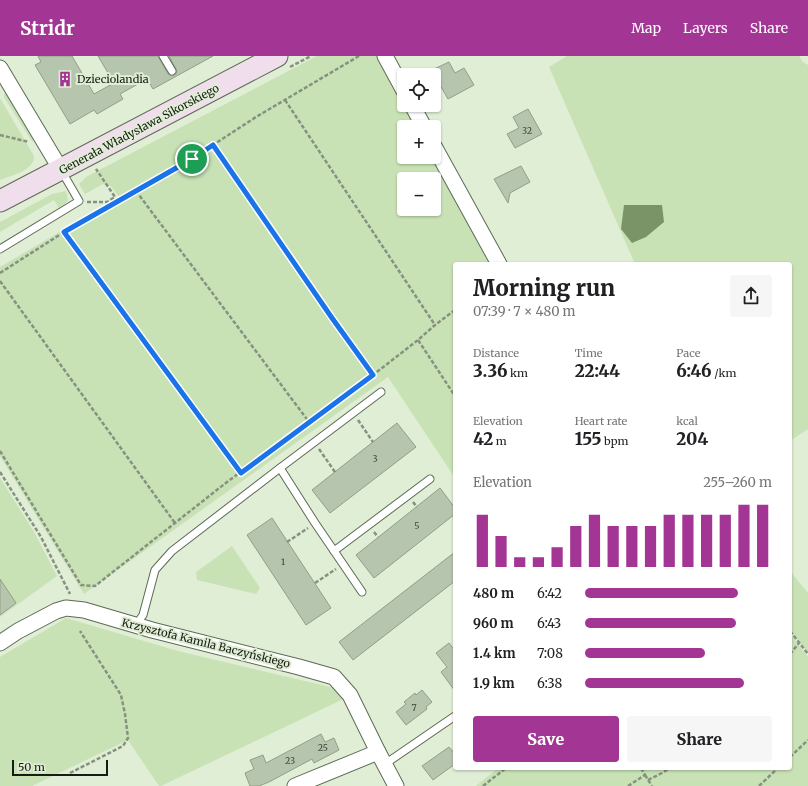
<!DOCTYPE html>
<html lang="en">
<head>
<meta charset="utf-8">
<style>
	:root { --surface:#fff; --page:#f6f6f6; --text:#202124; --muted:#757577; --accent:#a33594 }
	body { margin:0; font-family:Merriweather,serif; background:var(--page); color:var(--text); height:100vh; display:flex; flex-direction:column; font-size:15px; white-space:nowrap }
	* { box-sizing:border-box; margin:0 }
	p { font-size:13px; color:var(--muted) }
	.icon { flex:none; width:22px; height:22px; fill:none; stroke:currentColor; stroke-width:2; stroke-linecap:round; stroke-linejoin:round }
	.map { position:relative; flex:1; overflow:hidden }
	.sheet { position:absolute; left:453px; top:206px; width:339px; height:508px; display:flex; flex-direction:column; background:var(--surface); border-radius:4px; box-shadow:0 1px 3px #0004 }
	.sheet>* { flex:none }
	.controls { position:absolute; left:397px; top:12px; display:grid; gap:8px }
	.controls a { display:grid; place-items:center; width:44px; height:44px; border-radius:4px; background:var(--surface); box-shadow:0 1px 3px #0004; font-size:20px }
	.scale { position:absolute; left:12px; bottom:10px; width:96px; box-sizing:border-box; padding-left:4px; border:2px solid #171c14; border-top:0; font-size:11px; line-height:14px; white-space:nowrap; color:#171c14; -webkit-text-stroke:3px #e0eed6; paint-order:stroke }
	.pin { position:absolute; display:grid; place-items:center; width:34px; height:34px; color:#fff; margin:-17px; border:2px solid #fff; border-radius:50%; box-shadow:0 1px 4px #0007 }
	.round { display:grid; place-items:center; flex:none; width:42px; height:42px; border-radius:4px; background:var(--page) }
	.overview { display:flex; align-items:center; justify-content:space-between; height:68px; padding:0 20px }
	h1 { font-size:22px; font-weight:800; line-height:30px }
	.metrics { display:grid; grid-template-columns:repeat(3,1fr); gap:6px; height:68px; padding:4px 20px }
	.metrics div { display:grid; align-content:center }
	.metrics b { font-size:17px; font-weight:800 }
	.metrics small { font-size:11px; font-weight:400 }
	.metrics p { font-size:11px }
	.chart { height:112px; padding:8px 20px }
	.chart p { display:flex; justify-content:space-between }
	.chart svg { width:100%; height:72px; margin-top:4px; stroke:var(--accent); stroke-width:6 }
	.button { display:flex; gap:8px; margin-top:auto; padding:8px 20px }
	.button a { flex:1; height:46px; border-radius:4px; background:var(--accent); color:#fff; font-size:16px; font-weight:800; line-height:46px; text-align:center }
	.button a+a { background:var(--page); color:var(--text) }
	ul { padding:0 20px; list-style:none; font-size:13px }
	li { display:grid; grid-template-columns:64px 48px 1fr; align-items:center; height:30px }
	li i { height:10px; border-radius:5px; background:var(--accent) }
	header { display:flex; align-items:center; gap:24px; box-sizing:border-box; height:56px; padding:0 20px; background:var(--accent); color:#fff }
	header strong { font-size:19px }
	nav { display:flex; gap:22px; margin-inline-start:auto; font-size:14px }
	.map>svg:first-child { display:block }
	.green { fill:#c8e2b6; fill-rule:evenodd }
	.water { fill:#7a9467 }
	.building { fill:#b6c5ad; stroke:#919f88 }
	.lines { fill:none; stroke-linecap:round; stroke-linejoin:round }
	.lane-casing { stroke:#5d6a55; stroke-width:9 }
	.street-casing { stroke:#5d6a55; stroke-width:17 }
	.secondary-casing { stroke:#5d6a55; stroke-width:23 }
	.path { stroke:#879180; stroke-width:2.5; stroke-dasharray:4 2; stroke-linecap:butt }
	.lane { stroke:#fff; stroke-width:7 }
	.street { stroke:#fff; stroke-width:15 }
	.secondary { stroke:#f1deed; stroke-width:21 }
	.route-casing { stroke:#fff; stroke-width:8 }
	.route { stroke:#1a73e8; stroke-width:5 }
	.labels { text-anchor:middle; stroke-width:4; stroke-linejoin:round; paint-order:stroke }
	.number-label { font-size:9px; fill:#3f463a }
	.poi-label { font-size:11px; fill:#171c14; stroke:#e0eed6; text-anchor:start }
	.street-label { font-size:11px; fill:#171c14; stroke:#e0eed6 }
</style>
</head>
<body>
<header>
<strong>Stridr</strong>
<nav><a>Map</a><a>Layers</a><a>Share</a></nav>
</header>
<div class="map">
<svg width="808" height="730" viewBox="0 0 808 730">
	<rect width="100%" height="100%" fill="#e0eed6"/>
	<g class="green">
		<path d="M317 0H379L404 45V49H406L418 71H404V101H434L493 208H455V422L388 321 84 538 0 400V211L119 141 111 130 103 128 85 138 79 128 86 121ZM404 123H434V153H404Z"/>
		<path d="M567 0H799L803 6 808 9V373L790 385V208H635L549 11Z"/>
		<path d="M6 36 8 38 38 88 31 84 4 41V38Z"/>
		<path d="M0 42 34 100C34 115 12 119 0 124Z"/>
		<path d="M66 135 68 144 65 148 59 152 54 144 0 176V166L52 138Z"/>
		<path d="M0 422 33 474 57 520 0 561Z"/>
		<path d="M232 490 260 532 256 538 197 524 196 516Z"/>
		<path d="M790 515 808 537V597L790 575Z"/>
		<path d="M66 562 178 595 356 637 161 730H159L128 684 32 730H0V601Z"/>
		<path d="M790 578 808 601V730H476L498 712H790Z"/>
	</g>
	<path class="water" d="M624 149H662L664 166 646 181 632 187 621 173Z"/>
	<g class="building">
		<path d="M38 0H72L94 38 114 27 98 0H158L168 18 172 20 176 18 177 15 169 0H213L153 33 147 23 120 38 123 43 97 58 94 54 70 68 35 9 41 6Z"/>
		<path d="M449 6 455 17 464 12 474 29 448 43 439 27 441 25 434 13Z"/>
		<path d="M528 53 542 78 515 92 507 78 519 72 513 61Z"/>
		<path d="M521 110 530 126 510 137 508 147 494 123Z"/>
		<path d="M397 367 416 391 330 457 312 434Z"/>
		<path d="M440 432 455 452V458L374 522 356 499Z"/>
		<path d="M272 462 331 552 306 569 247 479Z"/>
		<path d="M455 496V525L353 604 339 586Z"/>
		<path d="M0 523 16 547 0 559Z"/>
		<path d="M449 587 455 595V635L441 616 447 611 436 597Z"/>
		<path d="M422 634 432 646 426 651 427 653 406 669 396 656 406 648 404 646 415 637 416 639Z"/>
		<path d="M321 678 325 686 334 682 339 694 314 707 312 703 269 726 259 730H250L245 717 254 713 250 704 263 699 266 707Z"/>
		<path d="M449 691 455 698V708L433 724 422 710Z"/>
	</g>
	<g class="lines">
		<g class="lane-casing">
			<g id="lane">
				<path d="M163 0 172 15"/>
				<path d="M0 193 79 145 61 114"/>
				<path d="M280 412 381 336"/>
				<path d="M334 495 430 423"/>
				<path d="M136 569 143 559 155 514 172 495 280 412 315 467 362 536"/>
				<path d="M385 708 455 660"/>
			</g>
		</g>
		<g class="street-casing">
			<g id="street">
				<path d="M385 0 404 35"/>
				<path d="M0 12 61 114"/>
				<path d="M412 49 424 71"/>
				<path d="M434 90 499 208"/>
				<path d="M0 587 18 575 56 555 66 552 84 554 152 574 299 611 334 621 350 639 378 696"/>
				<path d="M295 730 378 696 396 730"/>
			</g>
		</g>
		<g class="secondary-casing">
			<path id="secondary" d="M0 145 277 0"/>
		</g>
		<g class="path">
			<path d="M359 0 256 61 213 89 332 262 373 319 418 284"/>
			<path d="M290 11 311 0"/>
			<path d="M285 44 435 269"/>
			<path d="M0 79 29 86"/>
			<path d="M136 135 309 366"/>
			<path d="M87 146H107L115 141 96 113"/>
			<path d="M64 176 241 417"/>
			<path d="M0 217 64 176 192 103 213 89"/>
			<path d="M0 225 175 467"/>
			<path d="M455 254 435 269 418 284 455 340"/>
			<path d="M358 364 373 386"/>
			<path d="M319 393 335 416"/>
			<path d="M0 395 81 529 95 530 227 426 373 319"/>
			<path d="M0 416 41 481 70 538"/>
			<path d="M413 446 417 451"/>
			<path d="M374 476 378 481"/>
			<path d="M287 486 308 472"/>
			<path d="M315 527 336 513"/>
			<path d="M790 575 808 598"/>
			<path d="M790 598 799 587"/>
			<path d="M790 701 808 684"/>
			<path d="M70 717 123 690 128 682 125 658 121 639 80 575"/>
			<path d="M645 719 652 730"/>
			<path d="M648 724 662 717 670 712"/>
			<path d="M483 730 506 712"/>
			<path d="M628 730 645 719 641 712"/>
			<path d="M759 730 778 712"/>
		</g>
		<use href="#lane" class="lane"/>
		<use href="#street" class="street"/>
		<use href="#secondary" class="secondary"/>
	</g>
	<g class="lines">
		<g class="route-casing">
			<path id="route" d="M213 89 332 262 373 319 241 417 64 176 192 103Z"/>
		</g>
		<use href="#route" class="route"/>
	</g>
	<defs>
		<g id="building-bare" transform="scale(1.2)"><path d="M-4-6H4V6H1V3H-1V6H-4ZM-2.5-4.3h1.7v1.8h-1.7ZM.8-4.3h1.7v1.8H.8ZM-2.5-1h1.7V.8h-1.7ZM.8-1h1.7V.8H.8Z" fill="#a33594" stroke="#e0eed6" stroke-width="2.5" paint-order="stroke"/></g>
	</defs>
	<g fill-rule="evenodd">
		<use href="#building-bare" x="65" y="23"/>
	</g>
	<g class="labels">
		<g class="number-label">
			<text x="527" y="78">32</text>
			<text x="375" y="406">3</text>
			<text x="417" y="473">5</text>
			<text x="283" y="509">1</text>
			<text x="414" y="655">7</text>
			<text x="323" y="695">25</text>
			<text x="290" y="708">23</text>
		</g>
		<g class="poi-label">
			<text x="77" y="27">Dzieciolandia</text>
		</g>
		<g class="street-label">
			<text transform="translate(139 73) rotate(-28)" y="4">Generała Władysława Sikorskiego</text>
			<text transform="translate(206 587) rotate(14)" y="4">Krzysztofa Kamila Baczyńskiego</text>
		</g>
	</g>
</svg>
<div class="controls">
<a><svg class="icon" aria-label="locate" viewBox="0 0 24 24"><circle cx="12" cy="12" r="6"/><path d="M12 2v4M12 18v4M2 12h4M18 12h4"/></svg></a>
<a>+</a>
<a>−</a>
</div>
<div class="scale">50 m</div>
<div class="pin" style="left:192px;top:103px;background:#1e9e55"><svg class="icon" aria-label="arrive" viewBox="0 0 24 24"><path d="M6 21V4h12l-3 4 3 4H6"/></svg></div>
<section class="sheet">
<div class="overview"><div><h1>Morning run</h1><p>07:39 · 7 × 480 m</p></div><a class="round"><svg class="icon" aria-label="share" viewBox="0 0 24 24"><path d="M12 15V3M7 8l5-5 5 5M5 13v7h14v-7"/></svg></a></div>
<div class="metrics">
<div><p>Distance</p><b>3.36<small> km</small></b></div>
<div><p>Time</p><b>22:44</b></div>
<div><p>Pace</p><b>6:46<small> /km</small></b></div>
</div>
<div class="metrics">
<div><p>Elevation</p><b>42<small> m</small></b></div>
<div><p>Heart rate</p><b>155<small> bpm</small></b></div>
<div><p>kcal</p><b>204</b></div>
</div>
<div class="chart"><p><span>Elevation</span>255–260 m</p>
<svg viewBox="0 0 160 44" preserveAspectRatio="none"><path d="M5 44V12M15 44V25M25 44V38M35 44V38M45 44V32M55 44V19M65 44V12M75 44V19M85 44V19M95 44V19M105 44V12M115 44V12M125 44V12M135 44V12M145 44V6M155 44V6"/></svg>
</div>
<ul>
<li><b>480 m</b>6:42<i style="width:82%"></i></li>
<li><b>960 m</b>6:43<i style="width:81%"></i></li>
<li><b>1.4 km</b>7:08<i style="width:64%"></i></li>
<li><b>1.9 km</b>6:38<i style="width:85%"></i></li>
</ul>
<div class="button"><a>Save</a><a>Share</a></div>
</section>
</div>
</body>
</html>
